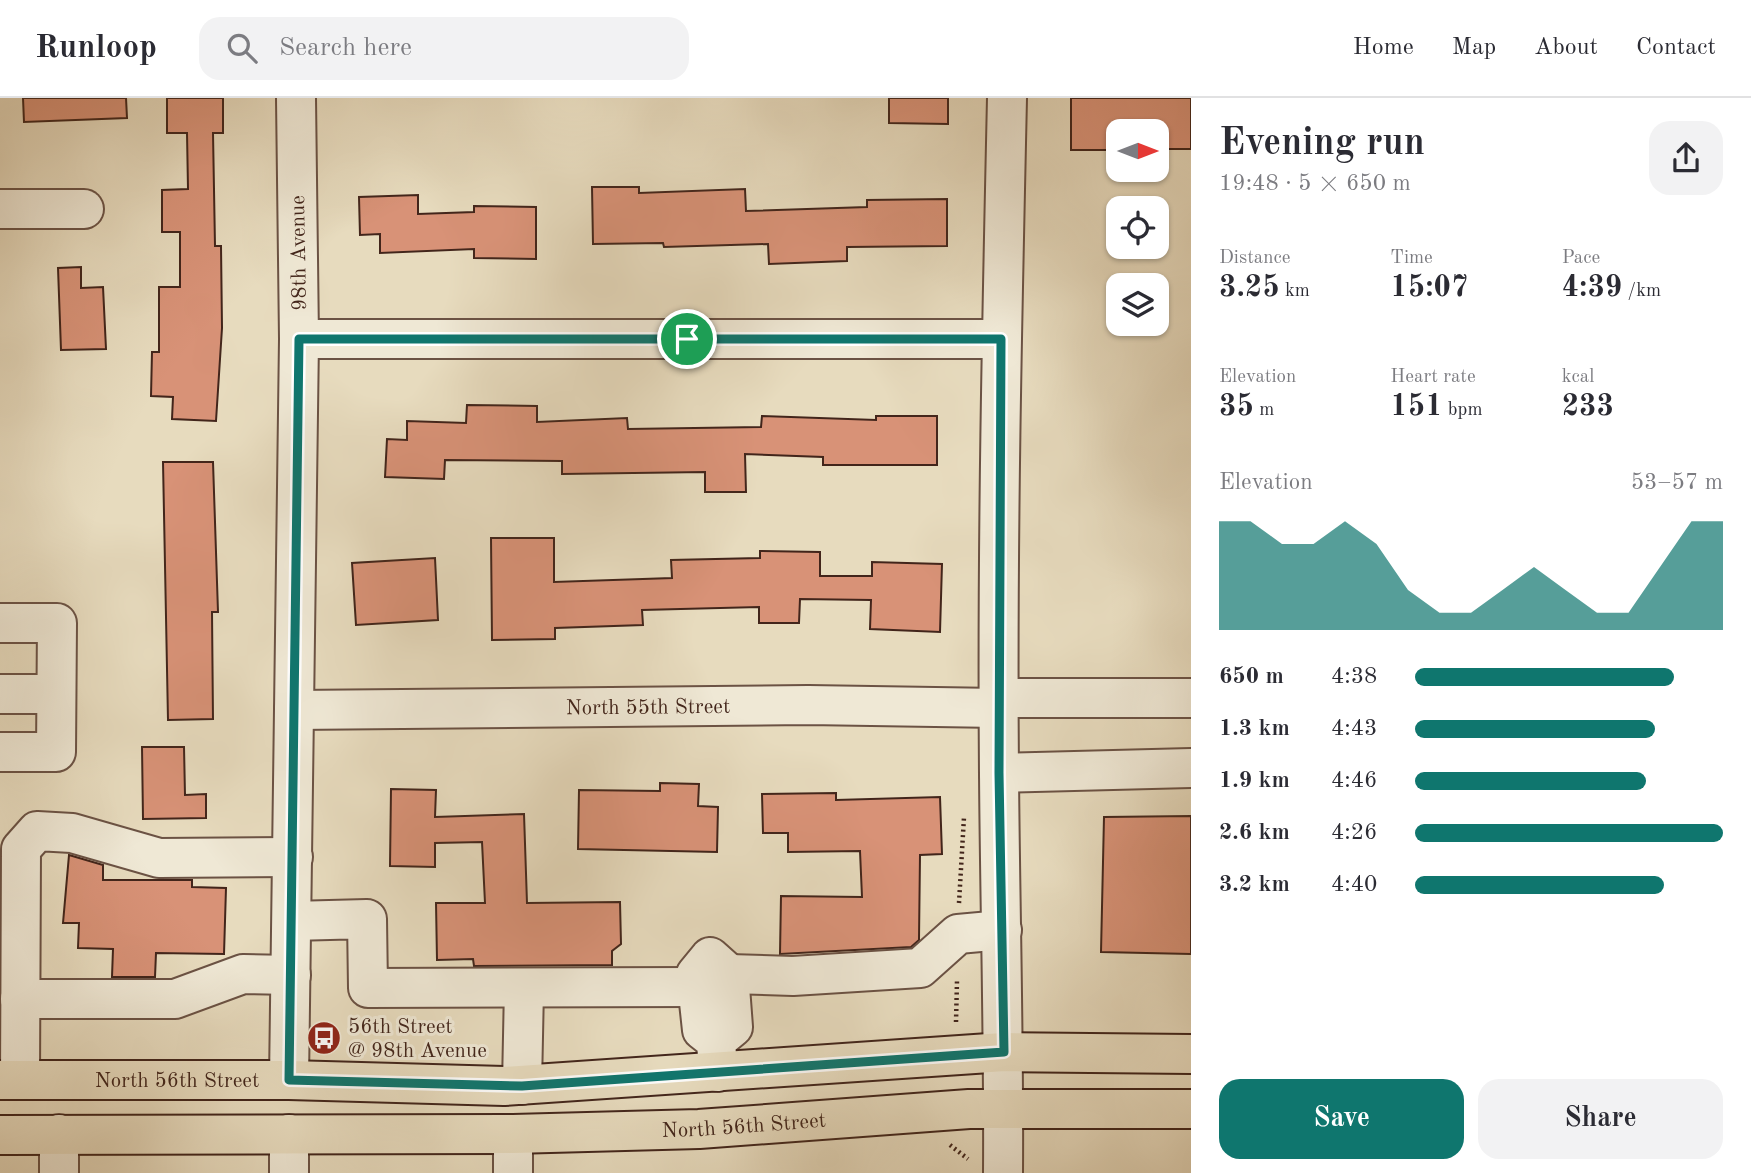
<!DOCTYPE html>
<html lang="en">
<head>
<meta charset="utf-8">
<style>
	:root { --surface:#fff; --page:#f2f2f3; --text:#2b2b33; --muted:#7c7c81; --line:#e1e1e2; --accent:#0f766e }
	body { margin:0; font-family:"Old Standard TT",serif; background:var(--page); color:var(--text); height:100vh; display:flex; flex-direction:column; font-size:26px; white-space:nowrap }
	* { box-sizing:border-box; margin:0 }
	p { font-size:23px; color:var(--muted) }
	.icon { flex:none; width:38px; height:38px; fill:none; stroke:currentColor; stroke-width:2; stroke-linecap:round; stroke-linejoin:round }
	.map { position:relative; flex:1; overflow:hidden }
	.sheet { display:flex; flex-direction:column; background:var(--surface); width:560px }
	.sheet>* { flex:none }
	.needle { width:46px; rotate:90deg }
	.tools { position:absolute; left:1106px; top:21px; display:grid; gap:14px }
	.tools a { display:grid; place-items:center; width:63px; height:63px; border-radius:14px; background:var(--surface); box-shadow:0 2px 5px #0004; font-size:35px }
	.pin { position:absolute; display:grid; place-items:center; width:60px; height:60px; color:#fff; margin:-30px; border:4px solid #fff; border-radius:50%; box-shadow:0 2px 7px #0007 }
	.round { display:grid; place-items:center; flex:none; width:74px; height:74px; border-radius:21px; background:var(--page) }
	.summary { display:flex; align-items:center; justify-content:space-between; height:119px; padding:0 28px }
	h1 { font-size:38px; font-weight:700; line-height:52px }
	.metrics { display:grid; grid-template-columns:repeat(3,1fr); gap:10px; height:119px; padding:7px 28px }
	.metrics div { display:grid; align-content:center }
	.metrics b { font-size:30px; font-weight:700 }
	.metrics small { font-size:19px; font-weight:400 }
	.metrics p { font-size:19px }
	.chart { height:196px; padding:14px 28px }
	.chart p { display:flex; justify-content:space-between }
	.chart svg { width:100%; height:126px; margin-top:7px; fill:var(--accent); opacity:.7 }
	.button { display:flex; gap:14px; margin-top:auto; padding:14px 28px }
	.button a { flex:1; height:80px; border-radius:21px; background:var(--accent); color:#fff; font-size:28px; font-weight:700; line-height:80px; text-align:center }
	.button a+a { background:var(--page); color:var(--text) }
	ul { padding:0 28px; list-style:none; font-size:23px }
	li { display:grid; grid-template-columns:112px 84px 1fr; align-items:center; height:52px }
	li i { height:18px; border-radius:9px; background:var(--accent) }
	header { display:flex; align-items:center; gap:42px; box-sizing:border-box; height:98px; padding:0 35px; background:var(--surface); border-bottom:2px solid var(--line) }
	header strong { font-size:33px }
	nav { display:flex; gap:38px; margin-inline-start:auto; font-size:24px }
	.search { width:490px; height:63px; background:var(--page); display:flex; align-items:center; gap:18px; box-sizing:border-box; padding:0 24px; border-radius:21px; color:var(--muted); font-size:26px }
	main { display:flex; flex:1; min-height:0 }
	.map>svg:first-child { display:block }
	.building { fill:#d89277; stroke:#42251b; stroke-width:2 }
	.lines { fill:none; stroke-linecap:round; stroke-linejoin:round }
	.minor-casing { stroke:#6b5244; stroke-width:42 }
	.major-casing { stroke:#42251b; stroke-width:42 }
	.path { stroke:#42251b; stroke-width:4.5; stroke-dasharray:2 3.5; stroke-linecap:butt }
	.minor { stroke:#efe8d5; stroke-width:38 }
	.major { stroke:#e7dbbe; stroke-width:38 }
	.route-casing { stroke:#fff; stroke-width:14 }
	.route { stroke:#0f766e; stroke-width:9 }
	.labels { text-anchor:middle; stroke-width:6; stroke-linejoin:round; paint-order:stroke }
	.street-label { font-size:21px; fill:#42251b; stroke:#efe8d5 }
	.poi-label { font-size:21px; fill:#42251b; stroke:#efe8d5; text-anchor:start }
</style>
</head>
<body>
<header>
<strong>Runloop</strong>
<div class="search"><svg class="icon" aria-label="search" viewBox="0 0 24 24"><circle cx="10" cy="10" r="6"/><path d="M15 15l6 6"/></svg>Search here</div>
<nav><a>Home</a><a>Map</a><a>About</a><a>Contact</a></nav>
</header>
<main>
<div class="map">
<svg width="1191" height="1075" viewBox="0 0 1191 1075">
	<rect width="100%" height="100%" fill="#e7dbbe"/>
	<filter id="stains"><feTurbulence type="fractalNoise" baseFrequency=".00286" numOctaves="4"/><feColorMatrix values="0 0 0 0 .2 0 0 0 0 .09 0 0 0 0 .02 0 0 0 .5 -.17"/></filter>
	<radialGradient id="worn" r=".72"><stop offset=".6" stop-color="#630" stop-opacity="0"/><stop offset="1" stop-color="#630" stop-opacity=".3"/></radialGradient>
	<g class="building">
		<path d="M23 0H126L127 20 24 24Z"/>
		<path d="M167 0H223V35H213L215 148H221L222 230 216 323 172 321 173 299 151 298 152 254H159V189H180V134H162V92L188 91 187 35H167Z"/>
		<path d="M889 0H948V26L889 25Z"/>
		<path d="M1071 0H1191V51H1157V33H1118V52H1071Z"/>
		<path d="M592 89H639V95L745 91 746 113 867 109V102L947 101V148L847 149V163L769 166 768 146 664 149 663 145 593 146Z"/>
		<path d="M418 97V116L474 114V108L536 109V161L474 160V151L380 155V136L360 137 359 99Z"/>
		<path d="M81 169V190L103 189 106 251 61 252 58 170Z"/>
		<path d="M467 307 537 308V324L627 320 628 331 761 329 762 318 876 322V318H937V367H823V359L745 356 746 394H705V374L562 376V363L445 362 444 381 385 379 387 341 407 342V323L466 325Z"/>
		<path d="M163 364H213L218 514H212L213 621 168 622Z"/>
		<path d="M491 440H554V484L672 480 671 462 760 460V453L820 454V478H872V464L942 466 940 534 870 531 871 502 800 501 799 525H759V509L642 512 643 527 555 530V541L492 542Z"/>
		<path d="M435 460 438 522 356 527 352 465Z"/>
		<path d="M142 649H184L185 697 206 696V720L143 721Z"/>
		<path d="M660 685 699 686 698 708 718 709 717 754 578 751 579 692 660 693Z"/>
		<path d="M391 691 436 692 435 719 524 716 527 805 620 804 621 846 612 853V867L474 868 473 861 437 862 436 805H485L482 744 435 745V769L390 768Z"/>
		<path d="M836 695V702L940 699 942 756 920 757 919 842 911 849 780 856 781 798 862 799 860 753 788 754V735H763L762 696Z"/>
		<path d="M1191 718V856L1101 854 1104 719Z"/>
		<path d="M69 757 103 767V782H192V789L226 790 224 856 156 855 155 879H112L113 851 78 850 79 825H63Z"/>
	</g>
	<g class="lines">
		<g class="minor-casing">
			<g id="minor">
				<path d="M0 111H84"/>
				<path d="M299 241H1001"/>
				<path d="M0 525H57L56 654H0"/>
				<path d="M0 596H56"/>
				<path d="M999 600H1191"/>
				<path id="s1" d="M294 612 808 607 999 610"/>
				<path d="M999 675 1191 670"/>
				<path d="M292 823 367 821 368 890 698 889"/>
				<path d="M729 876 793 878 920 870 958 836 1002 832"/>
				<path d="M20 901H175L243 876 291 877"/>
				<path d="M716 943 733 929 729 876 710 859 696 876 702 932 716 943 718 974"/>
				<path d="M20 982 21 751 37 733 72 735 159 760 293 759"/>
				<path d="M289 982 299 241 296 0"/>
				<path d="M522 987 524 890"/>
				<path d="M289 1036V1075"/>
				<path d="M513 1036V1075"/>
				<path d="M59 1075V1036"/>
				<path d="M1003 1075C1004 942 1000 809 999 675 997 450 1002 225 1007 0"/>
			</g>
		</g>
		<g class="major-casing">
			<g id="major">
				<path id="s2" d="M0 982H289L504 988 1004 954 1191 956"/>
				<path id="s3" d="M0 1037 513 1036 699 1031 969 1011H1191"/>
			</g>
		</g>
		<g class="path">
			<path d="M959 805 964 719"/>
			<path d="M956 924 957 883"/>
			<path d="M950 1047 968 1061"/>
		</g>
		<use href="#minor" class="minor"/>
		<use href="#major" class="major"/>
	</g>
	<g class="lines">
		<g class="route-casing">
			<path id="route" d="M299 241H1001L999 675 1004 954 522 988 289 982Z"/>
		</g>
		<use href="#route" class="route"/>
	</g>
	<defs>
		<g id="bus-disc" transform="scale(1.75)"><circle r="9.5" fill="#8f2418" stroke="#efe8d5"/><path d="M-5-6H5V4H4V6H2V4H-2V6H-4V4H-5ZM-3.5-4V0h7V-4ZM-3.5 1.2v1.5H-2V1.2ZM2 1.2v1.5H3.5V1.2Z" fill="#fff"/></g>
	</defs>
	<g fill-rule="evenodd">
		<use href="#bus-disc" x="324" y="940"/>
	</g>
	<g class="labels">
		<g class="street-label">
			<text transform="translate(298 155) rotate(-91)" y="7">98th Avenue</text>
			<text dy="7" stroke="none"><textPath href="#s1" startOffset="354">North 55th Street</textPath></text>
			<text dy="7" stroke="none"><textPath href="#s2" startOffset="177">North 56th Street</textPath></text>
			<text dy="7" stroke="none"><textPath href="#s3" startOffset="744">North 56th Street</textPath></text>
		</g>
		<g class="poi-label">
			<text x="348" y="935">56th Street<tspan x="348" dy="24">@ 98th Avenue</tspan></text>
		</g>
	</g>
	<rect width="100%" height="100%" filter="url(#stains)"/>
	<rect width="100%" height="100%" fill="url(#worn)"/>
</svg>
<div class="tools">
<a><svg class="needle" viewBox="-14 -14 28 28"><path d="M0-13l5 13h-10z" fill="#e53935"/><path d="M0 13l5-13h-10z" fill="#7c7c81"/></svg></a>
<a><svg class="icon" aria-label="locate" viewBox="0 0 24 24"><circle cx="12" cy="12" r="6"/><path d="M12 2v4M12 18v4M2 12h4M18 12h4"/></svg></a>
<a><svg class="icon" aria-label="layers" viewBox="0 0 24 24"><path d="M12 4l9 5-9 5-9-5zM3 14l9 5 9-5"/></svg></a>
</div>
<div class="pin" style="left:687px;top:241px;background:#1e9e55"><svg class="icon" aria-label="arrive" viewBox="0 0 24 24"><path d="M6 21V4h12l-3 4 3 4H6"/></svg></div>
</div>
<section class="sheet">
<div class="summary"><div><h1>Evening run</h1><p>19:48 · 5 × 650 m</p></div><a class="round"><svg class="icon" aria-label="share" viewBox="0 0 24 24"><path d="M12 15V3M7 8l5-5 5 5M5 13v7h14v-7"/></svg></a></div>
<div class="metrics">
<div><p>Distance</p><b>3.25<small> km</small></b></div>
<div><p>Time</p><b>15:07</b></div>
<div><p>Pace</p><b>4:39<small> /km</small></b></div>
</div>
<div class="metrics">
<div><p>Elevation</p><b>35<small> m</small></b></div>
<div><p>Heart rate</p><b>151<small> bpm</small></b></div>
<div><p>kcal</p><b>233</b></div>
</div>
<div class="chart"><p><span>Elevation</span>53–57 m</p>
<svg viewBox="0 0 160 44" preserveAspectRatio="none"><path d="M0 44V6L10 6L20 14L30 14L40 6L50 14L60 30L70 38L80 38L90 30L100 22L110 30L120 38L130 38L140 22L150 6L160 6V44z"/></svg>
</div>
<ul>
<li><b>650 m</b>4:38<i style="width:84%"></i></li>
<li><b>1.3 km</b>4:43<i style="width:78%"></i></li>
<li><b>1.9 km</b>4:46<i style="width:75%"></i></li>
<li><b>2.6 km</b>4:26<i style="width:100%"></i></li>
<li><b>3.2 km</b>4:40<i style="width:81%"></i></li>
</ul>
<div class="button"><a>Save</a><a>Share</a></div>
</section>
</main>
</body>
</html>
